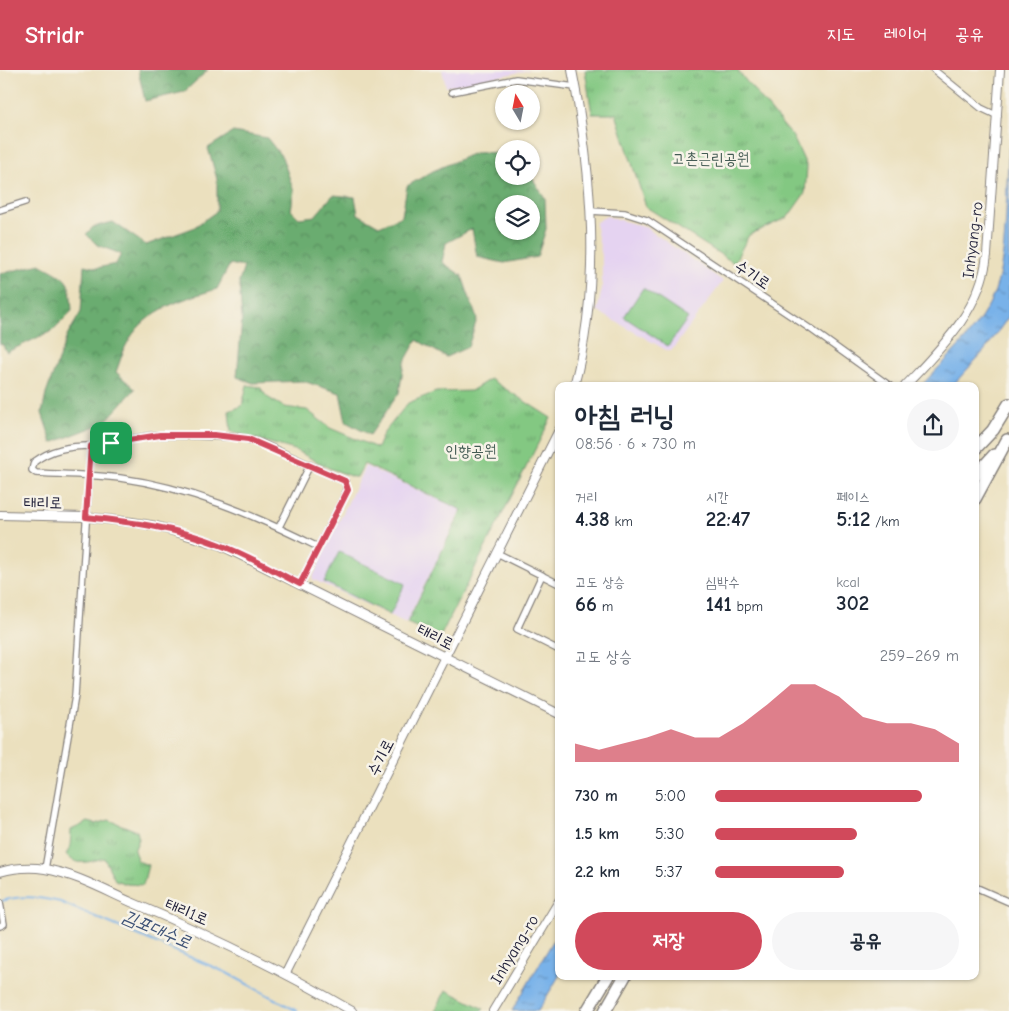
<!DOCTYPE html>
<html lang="ko">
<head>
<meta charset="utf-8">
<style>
	:root { --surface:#fff; --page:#f6f6f7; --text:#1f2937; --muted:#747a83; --accent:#d1495b }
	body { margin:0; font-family:"Comic Neue","Poor Story",sans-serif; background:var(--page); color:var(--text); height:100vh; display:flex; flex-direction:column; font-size:19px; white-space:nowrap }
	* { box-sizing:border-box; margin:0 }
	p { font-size:16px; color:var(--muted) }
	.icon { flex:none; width:28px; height:28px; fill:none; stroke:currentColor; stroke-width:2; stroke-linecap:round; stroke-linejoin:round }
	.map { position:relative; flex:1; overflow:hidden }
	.sheet { position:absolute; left:555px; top:312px; width:424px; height:598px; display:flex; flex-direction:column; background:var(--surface); border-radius:10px; box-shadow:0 1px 4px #0004 }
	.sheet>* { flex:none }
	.needle { width:32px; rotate:350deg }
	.fabs { position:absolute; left:495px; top:15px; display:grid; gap:10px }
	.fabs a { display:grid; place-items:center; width:45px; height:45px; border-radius:50%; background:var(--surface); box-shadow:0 1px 4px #0004; font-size:25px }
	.pin { position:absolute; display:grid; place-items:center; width:42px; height:42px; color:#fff; margin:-21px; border-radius:10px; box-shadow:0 2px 8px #0006 }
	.round { display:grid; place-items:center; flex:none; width:52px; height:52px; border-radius:26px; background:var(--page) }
	.head { display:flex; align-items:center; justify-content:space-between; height:85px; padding:0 20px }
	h1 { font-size:28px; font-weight:700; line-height:38px }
	.figures { display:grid; grid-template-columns:repeat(3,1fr); gap:8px; height:85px; padding:5px 20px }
	.figures div { display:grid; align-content:center }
	.figures b { font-size:21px; font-weight:700 }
	.figures small { font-size:14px; font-weight:400 }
	.figures p { font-size:14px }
	.chart { height:140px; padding:10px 20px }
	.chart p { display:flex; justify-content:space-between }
	.chart svg { width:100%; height:90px; margin-top:5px; fill:var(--accent); opacity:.7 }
	.action { display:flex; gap:10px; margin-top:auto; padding:10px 20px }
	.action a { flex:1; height:58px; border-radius:30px; background:var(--accent); color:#fff; font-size:20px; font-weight:700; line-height:58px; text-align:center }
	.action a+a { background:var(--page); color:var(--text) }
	ul { padding:0 20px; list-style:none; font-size:16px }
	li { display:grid; grid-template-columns:80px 60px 1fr; align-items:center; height:38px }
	li i { height:12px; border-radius:6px; background:var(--accent) }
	header { display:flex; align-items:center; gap:30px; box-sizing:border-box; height:70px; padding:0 25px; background:var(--accent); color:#fff }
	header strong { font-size:24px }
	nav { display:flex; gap:28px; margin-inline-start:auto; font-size:18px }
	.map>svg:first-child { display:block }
	.built { fill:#e5d3f1 }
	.forest { fill:url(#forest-crowns); stroke:#466756; fill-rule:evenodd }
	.park { fill:url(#park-tufts); stroke:#52755e }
	.pitch { fill:#83c882; stroke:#52755e }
	.water { fill:url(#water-ripples); stroke:#4e6a92 }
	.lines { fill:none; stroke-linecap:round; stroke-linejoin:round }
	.stream { stroke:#79b2e9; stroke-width:2 }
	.minor-casing { stroke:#86817c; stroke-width:8 }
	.tertiary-casing { stroke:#86817c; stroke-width:10 }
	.motorway-casing { stroke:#86817c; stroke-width:14 }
	.minor { stroke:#fff; stroke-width:5.5 }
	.tertiary { stroke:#fff; stroke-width:8 }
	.motorway { stroke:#fff; stroke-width:11 }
	.route-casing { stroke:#fff; stroke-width:10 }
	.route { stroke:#d1495b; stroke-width:6 }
	.labels { text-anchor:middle; stroke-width:5; stroke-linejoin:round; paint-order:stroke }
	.park-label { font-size:16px; fill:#445c54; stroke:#f7f3e8 }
	.street-label { font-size:16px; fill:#22223b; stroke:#f7f3e8 }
	.water-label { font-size:18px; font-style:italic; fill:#405478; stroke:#f7f3e8 }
</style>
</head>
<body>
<header>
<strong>Stridr</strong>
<nav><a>지도</a><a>레이어</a><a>공유</a></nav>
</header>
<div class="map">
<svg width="1009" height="941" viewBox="0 0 1009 941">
	<defs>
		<pattern id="forest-crowns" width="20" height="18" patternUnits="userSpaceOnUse" patternTransform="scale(1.25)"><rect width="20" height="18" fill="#6aac70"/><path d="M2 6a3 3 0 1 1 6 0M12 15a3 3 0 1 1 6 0" fill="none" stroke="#578c5d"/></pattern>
		<pattern id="park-tufts" width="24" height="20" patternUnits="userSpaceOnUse" patternTransform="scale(1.25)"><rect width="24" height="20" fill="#83c882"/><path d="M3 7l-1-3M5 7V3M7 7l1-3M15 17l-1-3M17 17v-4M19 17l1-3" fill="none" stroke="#6ba26c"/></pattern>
		<pattern id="water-ripples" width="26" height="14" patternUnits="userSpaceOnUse" patternTransform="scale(1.25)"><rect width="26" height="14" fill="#79b2e9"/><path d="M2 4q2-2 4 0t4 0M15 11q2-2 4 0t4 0" fill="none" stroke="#6390be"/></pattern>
	</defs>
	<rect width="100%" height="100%" fill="#f7f3e8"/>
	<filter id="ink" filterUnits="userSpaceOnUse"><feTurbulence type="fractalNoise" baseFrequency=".02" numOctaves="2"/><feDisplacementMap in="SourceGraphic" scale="10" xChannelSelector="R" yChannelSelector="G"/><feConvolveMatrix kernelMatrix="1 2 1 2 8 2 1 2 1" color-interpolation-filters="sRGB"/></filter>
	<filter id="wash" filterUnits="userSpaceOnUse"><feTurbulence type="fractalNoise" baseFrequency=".0096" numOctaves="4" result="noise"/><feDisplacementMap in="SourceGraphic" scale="20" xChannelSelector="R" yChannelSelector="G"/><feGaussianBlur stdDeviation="1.12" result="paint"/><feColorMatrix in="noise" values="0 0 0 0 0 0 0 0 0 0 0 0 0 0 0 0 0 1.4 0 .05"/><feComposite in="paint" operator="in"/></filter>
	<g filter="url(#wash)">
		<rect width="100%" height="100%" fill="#ebe0be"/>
		<g class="built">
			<path d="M442 0H530L446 17Z"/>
			<path d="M606 146 645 157 723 211 672 280 668 281 597 241 602 219V186L595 153Z"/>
			<path d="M365 396 461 440 406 553 312 509Z"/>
		</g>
		<g class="forest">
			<path d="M138 0H208L184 22 145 31Z"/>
			<path d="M233 62 267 68 282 87 294 121 291 140 299 148 315 146 333 125 355 127 358 144 379 156 402 146 407 116 433 101 474 83 504 82V106H531L545 128 546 159 537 187 504 193 477 187 472 159 446 173 442 192 462 206 477 249 468 277 446 287 417 270 404 293 399 323 370 365 346 352 340 323 303 311 253 313 237 307 242 249 239 212 244 197 230 194 217 219C184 229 148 238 129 270 123 279 120 292 116 302L135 319 104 353 52 373 42 343 46 324 67 266 81 242 84 195 97 198 116 194 121 184 97 175 86 164 93 157 113 152 146 175 193 158 217 141V109L208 78ZM504 134H531V161H504Z"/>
			<path d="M40 194C69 210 70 208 72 241L52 261 7 282 2 274H0V204Z"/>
		</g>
		<g class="park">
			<path d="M585 0H737L793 67 807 97 805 123 788 147 749 165 734 193 646 137 616 44H592Z"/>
			<path d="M490 309 551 348 440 567 407 553 462 440 364 394 357 407H353L329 398 295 380 231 362 229 341 242 336 247 315 260 317 267 327 284 337 307 340 330 358 377 378 383 364 408 333 436 322 471 321Z"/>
			<path d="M109 750 137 761 139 769 134 781 138 791 148 795 143 815 126 814 115 810 104 788C91 791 76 798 66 784L70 778 71 760 88 752 96 754Z"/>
			<path d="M446 920 484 939 482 941H435Z"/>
		</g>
		<g class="pitch">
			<path d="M643 218 688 248 668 276 624 247Z"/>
			<path d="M339 482 405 514 390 545 324 512Z"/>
		</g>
		<g class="water">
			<path d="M1009 77V246L985 280 952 316H921C946 289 977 262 992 228 1009 191 1005 120 1009 77Z"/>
			<path d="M559 861V906L538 941H512Z"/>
		</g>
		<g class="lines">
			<path class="stream" d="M2 831C22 824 40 828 60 832L225 902 297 941"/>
		</g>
	</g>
	<g filter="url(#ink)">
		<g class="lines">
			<g class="minor-casing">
				<g id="minor">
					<path d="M934 0 981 38 998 46"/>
					<path d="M452 22 516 9 575 17"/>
					<path d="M0 140 25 132"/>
					<path d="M590 141 625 143 647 150 812 260 890 316"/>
					<path d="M91 376C70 376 51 379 34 392L32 400 36 403C64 405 92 404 120 408 191 418 254 445 318 477"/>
					<path d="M279 457 310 395"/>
					<path d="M497 483 559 514"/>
					<path d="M542 505 517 559 559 580"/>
					<path d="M45 799 75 626 91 376 154 365 239 367 261 373 345 411 347 421 300 514"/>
					<path d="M975 817 1009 832"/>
					<path d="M0 833 4 854 0 856"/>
				</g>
			</g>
			<g class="tertiary-casing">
				<g id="tertiary">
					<path d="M572 0C592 102 602 214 574 316"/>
					<path d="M905 316C941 278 981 240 987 185L1000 0"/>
					<path d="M0 445 86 447 132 452 156 456 220 475 559 644"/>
					<path d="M0 802C14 798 31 797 45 799 75 804 104 820 131 832 207 864 280 899 352 941"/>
					<path d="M286 903 559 360"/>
					<path d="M493 941 559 831"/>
				</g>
			</g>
			<g class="motorway-casing">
				<g id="motorway">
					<path d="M975 379 993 360 1009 334"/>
					<path d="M975 406 994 385"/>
					<path d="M975 429 1007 370"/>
					<path d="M587 941 608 906"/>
					<path d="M605 941 625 906"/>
				</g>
			</g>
			<use href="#minor" class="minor"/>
			<use href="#tertiary" class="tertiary"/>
			<use href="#motorway" class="motorway"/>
		</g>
	</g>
	<g class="lines" filter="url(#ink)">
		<g class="route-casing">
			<path id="route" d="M160 365H214L248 369 345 411 348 420 300 514C274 501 248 485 220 475 177 458 132 452 86 447L91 376Z"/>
		</g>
		<use href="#route" class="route"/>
	</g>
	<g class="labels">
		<g class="park-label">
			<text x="711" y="94">고촌근린공원</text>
			<text x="471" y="386">인향공원</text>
		</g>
		<g class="street-label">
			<text transform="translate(972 170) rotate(-83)" y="6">Inhyang-ro</text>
			<text transform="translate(753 204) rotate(34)" y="6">수기로</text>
			<text transform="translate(43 432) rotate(1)" y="6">태리로</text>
			<text transform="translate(436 566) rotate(27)" y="6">태리로</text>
			<text transform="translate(380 687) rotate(-63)" y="6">수기로</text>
			<text transform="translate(187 841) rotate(23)" y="6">태리1로</text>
			<text transform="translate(514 879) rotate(-59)" y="6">Inhyang-ro</text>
		</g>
		<g class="water-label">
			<text transform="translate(157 859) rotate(23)" y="6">김포대수로</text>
		</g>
	</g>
</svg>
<div class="fabs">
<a><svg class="needle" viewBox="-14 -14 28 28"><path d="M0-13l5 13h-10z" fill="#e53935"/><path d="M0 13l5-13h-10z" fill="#747a83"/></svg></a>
<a><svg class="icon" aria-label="locate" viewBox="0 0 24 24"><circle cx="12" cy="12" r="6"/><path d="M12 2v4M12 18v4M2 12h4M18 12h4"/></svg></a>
<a><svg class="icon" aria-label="layers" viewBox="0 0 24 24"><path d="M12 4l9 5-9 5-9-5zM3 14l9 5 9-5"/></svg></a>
</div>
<div class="pin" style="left:111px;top:373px;background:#1e9e55"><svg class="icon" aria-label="arrive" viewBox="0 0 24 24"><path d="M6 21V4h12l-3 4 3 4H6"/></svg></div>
<section class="sheet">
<div class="head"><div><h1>아침 러닝</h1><p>08:56 · 6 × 730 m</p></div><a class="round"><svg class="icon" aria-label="share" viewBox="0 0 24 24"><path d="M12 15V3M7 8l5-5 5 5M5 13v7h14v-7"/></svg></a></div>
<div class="figures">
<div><p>거리</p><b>4.38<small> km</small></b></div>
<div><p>시간</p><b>22:47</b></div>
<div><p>페이스</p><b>5:12<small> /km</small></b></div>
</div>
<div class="figures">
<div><p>고도 상승</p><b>66<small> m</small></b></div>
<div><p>심박수</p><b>141<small> bpm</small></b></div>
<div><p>kcal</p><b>302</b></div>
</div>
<div class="chart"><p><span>고도 상승</span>259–269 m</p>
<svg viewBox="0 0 160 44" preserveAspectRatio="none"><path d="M0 44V35L10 38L20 35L30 32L40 28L50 32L60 32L70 25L80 16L90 6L100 6L110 12L120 22L130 25L140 25L150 28L160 35V44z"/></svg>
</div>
<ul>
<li><b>730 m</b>5:00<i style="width:85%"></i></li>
<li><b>1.5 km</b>5:30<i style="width:58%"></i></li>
<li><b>2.2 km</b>5:37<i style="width:53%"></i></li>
</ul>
<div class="action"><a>저장</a><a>공유</a></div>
</section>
</div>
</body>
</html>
